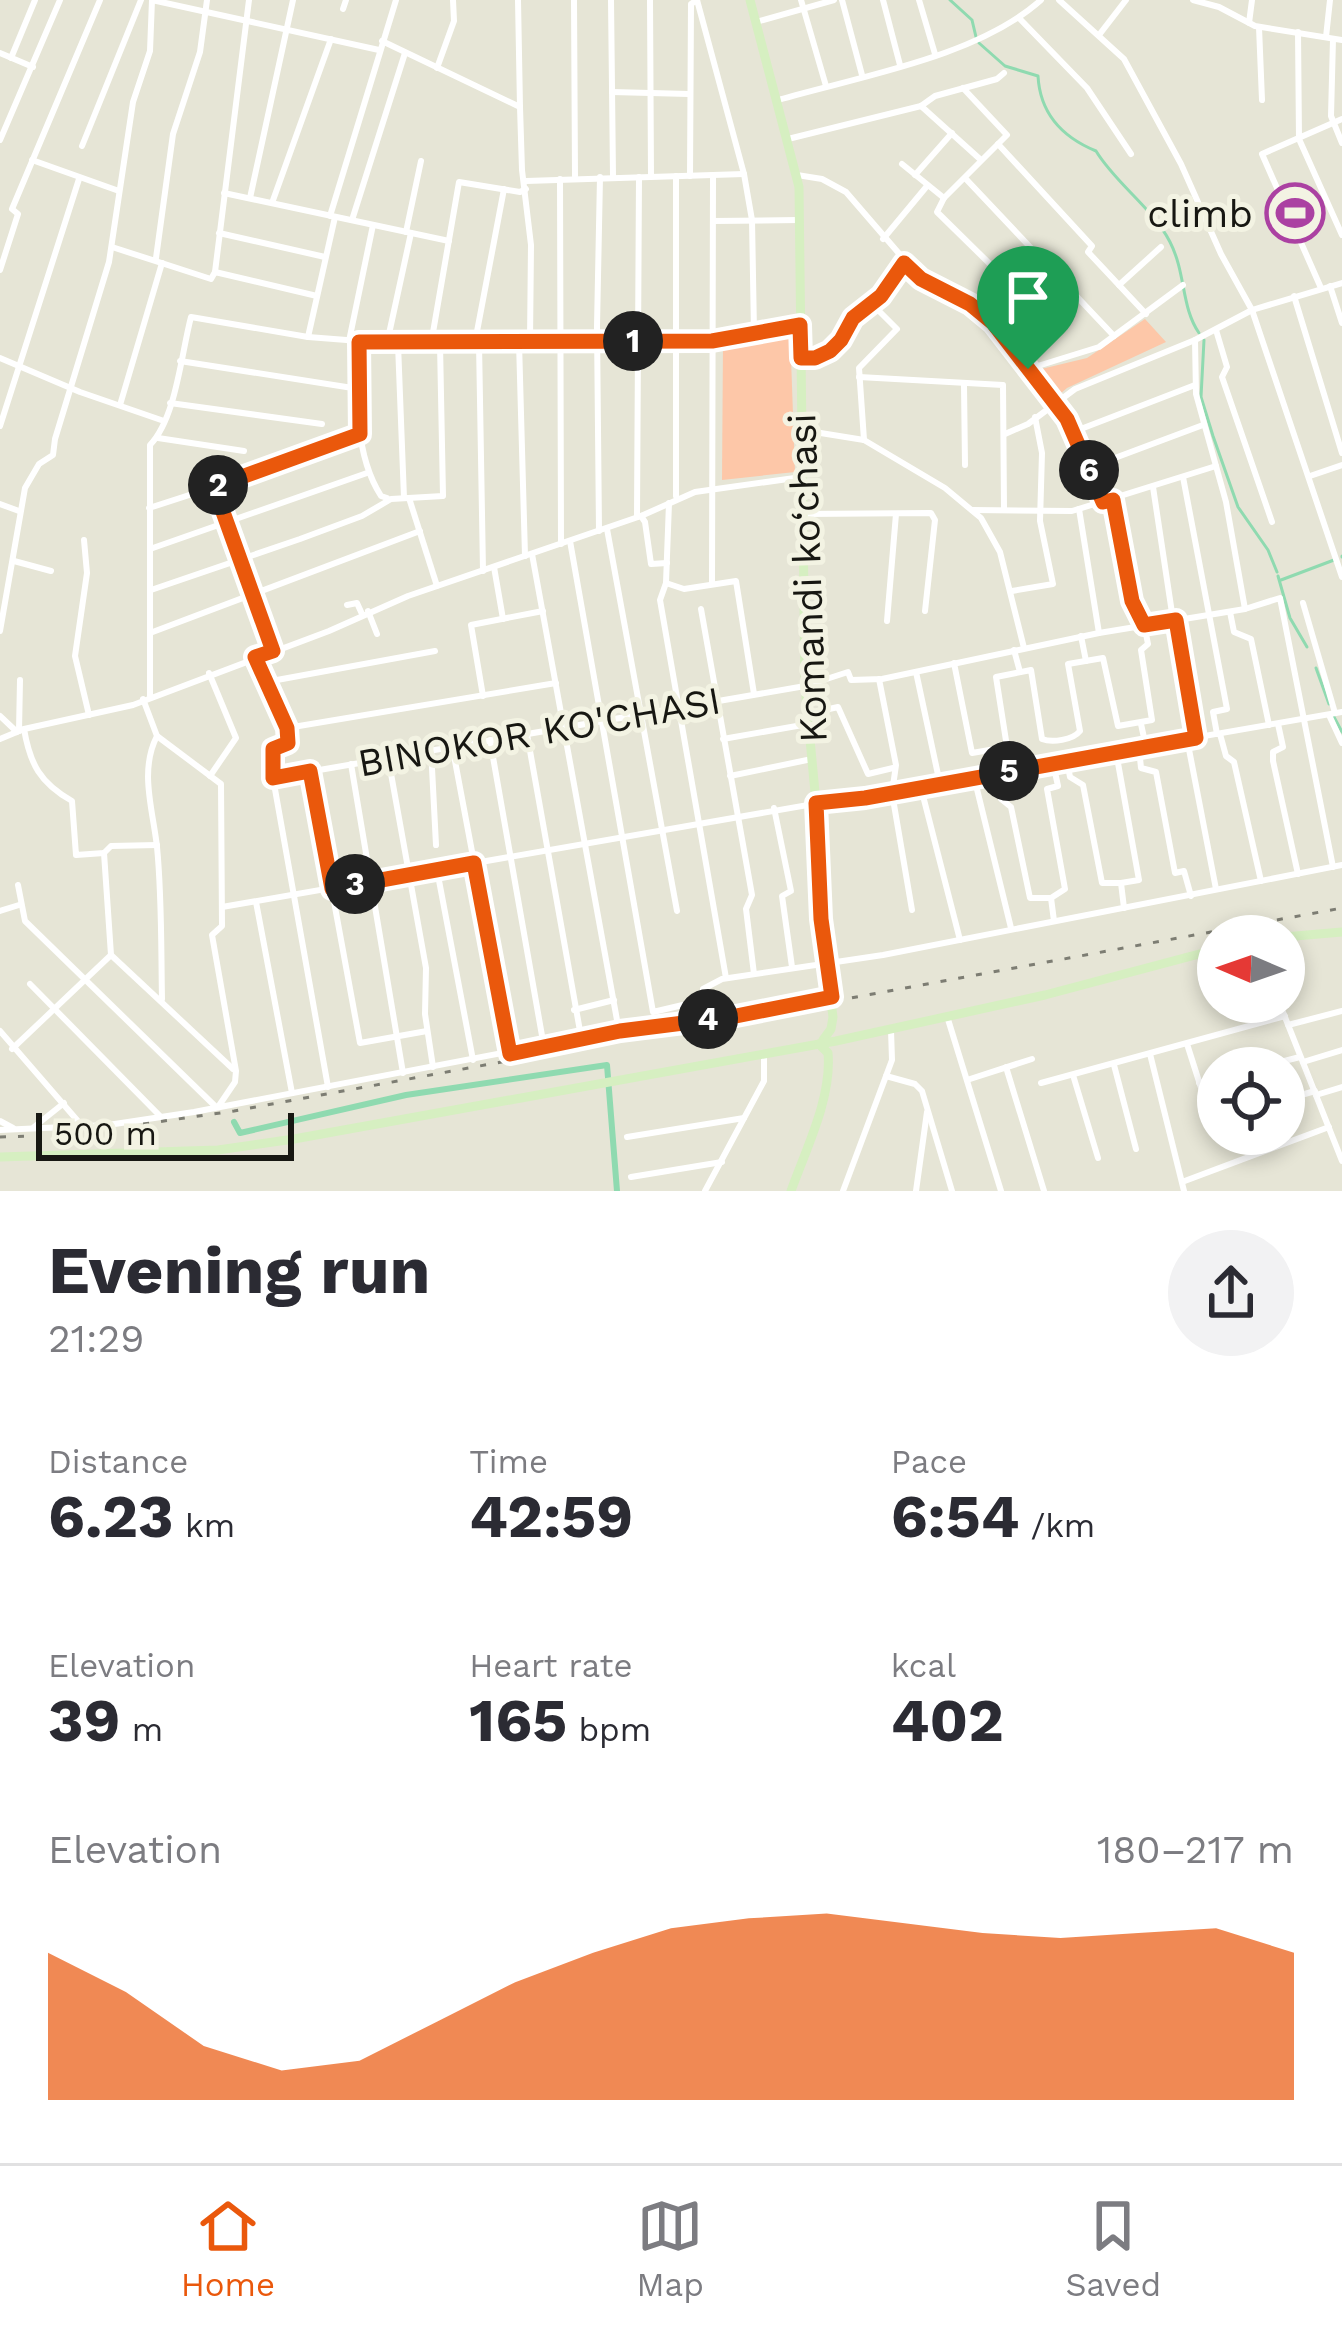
<!DOCTYPE html>
<html lang="en">
<head>
<meta charset="utf-8">
<style>
	:root { --surface:#fff; --page:#f2f2f3; --text:#2b2b33; --muted:#7c7c81; --line:#e1e1e2; --accent:#ea580c }
	body { margin:0; font-family:"Work Sans",sans-serif; background:var(--page); color:var(--text); height:100vh; display:flex; flex-direction:column; font-size:45px; white-space:nowrap }
	* { box-sizing:border-box; margin:0 }
	p { font-size:39px; color:var(--muted) }
	.icon { flex:none; width:66px; height:66px; fill:none; stroke:currentColor; stroke-width:2; stroke-linecap:round; stroke-linejoin:round }
	.map { position:relative; height:1191px; overflow:hidden }
	.sheet { display:flex; flex-direction:column; background:var(--surface); flex:1 }
	.sheet>* { flex:none }
	.needle { width:78px; rotate:272deg }
	.tools { position:absolute; left:1197px; top:915px; display:grid; gap:24px }
	.tools a { display:grid; place-items:center; width:108px; height:108px; border-radius:50%; background:var(--surface); box-shadow:0 6px 18px #0003; font-size:60px }
	.scale { position:absolute; left:36px; bottom:30px; width:258px; box-sizing:border-box; padding-left:12px; border:6px solid #171712; border-top:0; font-size:33px; line-height:42px; white-space:nowrap; color:#171712; -webkit-text-stroke:9px #f3f3e3; paint-order:stroke }
	.pin { position:absolute; display:grid; place-items:center; width:102px; height:102px; color:#fff; margin:-123px -51px; border-radius:50% 50% 50% 0; rotate:-45deg; box-shadow:0 0 12px #0007 }
	.pin .icon { rotate:45deg }
	.km { position:absolute; width:60px; height:60px; margin:-30px; border-radius:50%; background:#222; color:#fff; font-size:33px; line-height:60px; text-align:center }
	.round { display:grid; place-items:center; flex:none; width:126px; height:126px; border-radius:63px; background:var(--page) }
	.overview { display:flex; align-items:center; justify-content:space-between; height:204px; padding:0 48px }
	h1 { font-size:66px; font-weight:700; line-height:90px }
	.stats { display:grid; grid-template-columns:repeat(3,1fr); gap:18px; height:204px; padding:12px 48px }
	.stats div { display:grid; align-content:center }
	.stats b { font-size:60px; font-weight:700 }
	.stats small { font-size:33px; font-weight:400 }
	.stats p { font-size:33px }
	.chart { height:336px; padding:24px 48px }
	.chart p { display:flex; justify-content:space-between }
	.chart svg { width:100%; height:216px; margin-top:12px; fill:var(--accent); opacity:.7 }
	.tab-bar { display:flex; justify-content:space-around; align-items:center; height:168px; border-top:3px solid var(--line); background:var(--surface); font-size:33px; color:var(--muted) }
	.tab-bar a { display:grid; justify-items:center; gap:6px }
	.tab-bar .on { color:var(--accent) }
	.map>svg:first-child { display:block }
	.green { fill:#fdc7a8 }
	.lines { fill:none; stroke-linecap:round; stroke-linejoin:round }
	.stream { stroke:#8fdab0; stroke-width:3 }
	.canal { stroke:#8fdab0; stroke-width:6 }
	.minor { stroke:#fff; stroke-width:6 }
	.major { stroke:#d6efc1; stroke-width:9 }
	.rail { stroke:#7d7d73; stroke-width:3; stroke-dasharray:6 12; stroke-linecap:butt }
	.route-casing { stroke:#fff; stroke-width:24 }
	.route { stroke:#ea580c; stroke-width:15 }
	.labels { text-anchor:middle; stroke-width:10; stroke-linejoin:round; paint-order:stroke }
	.poi-label { font-size:39px; fill:#171712; stroke:#f3f3e3; text-anchor:end }
	.street-label { font-size:39px; fill:#171712; stroke:#f3f3e3 }
</style>
</head>
<body>
<div class="map">
<svg width="1342" height="1191" viewBox="0 0 1342 1191">
	<rect width="100%" height="100%" fill="#e6e5d6"/>
	<g class="green">
		<path d="M1145 319 1166 342 1067 388 1054 399 1033 371 1087 358Z"/>
		<path d="M790 329 795 472 722 480 723 343Z"/>
	</g>
	<g class="lines">
		<g class="stream">
			<path d="M950 0 972 20 976 37"/>
			<path d="M979 43 1005 66 1038 76C1040 113 1062 137 1096 151 1116 184 1152 207 1170 242 1186 273 1181 307 1199 333"/>
			<path d="M1204 340 1201 397 1213 436 1238 507 1268 550 1277 572"/>
			<path d="M1342 557V556"/>
			<path d="M1278 576 1290 618 1307 647"/>
			<path d="M1281 580 1334 560"/>
			<path d="M1316 668 1329 704"/>
			<path d="M1334 717 1342 732"/>
		</g>
		<path class="canal" d="M234 1122 240 1133 406 1095 607 1065 617 1191"/>
		<g class="minor">
			<path d="M152 0 379 50"/>
			<path d="M518 0 520 107"/>
			<path d="M574 0 575 176"/>
			<path d="M611 0 613 176"/>
			<path d="M650 0 651 176"/>
			<path d="M697 0 744 174 752 220 754 332"/>
			<path d="M801 0 826 86"/>
			<path d="M842 0 862 75"/>
			<path d="M883 0 900 65"/>
			<path d="M919 0 935 54"/>
			<path d="M1059 0 1124 59 1181 164 1221 254 1252 310 1342 577"/>
			<path d="M1193 0 1219 7 1255 26 1342 40"/>
			<path d="M343 9 346 0"/>
			<path d="M1020 19 1087 88 1131 154"/>
			<path d="M756 22 834 0"/>
			<path d="M1249 23 1252 0"/>
			<path d="M1259 27 1262 100"/>
			<path d="M1298 32 1299 139 1342 235"/>
			<path d="M1099 35 1126 0"/>
			<path d="M1326 37 1330 0"/>
			<path d="M1333 39 1331 116 1342 143"/>
			<path d="M382 41 520 107 522 170 531 245 530 341"/>
			<path d="M0 53 33 67"/>
			<path d="M11 58 35 0"/>
			<path d="M437 68 454 21 453 0"/>
			<path d="M963 88 1007 135 944 198 937 212 993 267"/>
			<path d="M612 92 689 94"/>
			<path d="M778 100C861 76 977 57 1041 0"/>
			<path d="M921 106 981 160"/>
			<path d="M788 139 921 106 935 96 997 79 1004 73"/>
			<path d="M0 140 60 0"/>
			<path d="M998 144 1092 246 1088 252 1146 314"/>
			<path d="M82 146 141 0"/>
			<path d="M32 160 119 191"/>
			<path d="M902 164 944 198"/>
			<path d="M797 175 822 179 846 192 921 279 970 304 993 323 1067 419 1103 502"/>
			<path d="M915 175 952 133"/>
			<path d="M690 176 691 4 697 0"/>
			<path d="M965 178 1114 336"/>
			<path d="M560 179 561 544"/>
			<path d="M526 181 744 174"/>
			<path d="M224 193 449 241"/>
			<path d="M250 198 293 0"/>
			<path d="M272 203 331 39"/>
			<path d="M330 216 396 0"/>
			<path d="M352 220 405 53"/>
			<path d="M713 221 799 220"/>
			<path d="M406 232 421 161"/>
			<path d="M219 233 325 257"/>
			<path d="M883 239 927 186"/>
			<path d="M112 247 211 279 215 272 317 296"/>
			<path d="M156 258 173 134 200 52 207 0"/>
			<path d="M0 270 18 214 12 209 100 0"/>
			<path d="M215 272 249 0"/>
			<path d="M1119 285 1161 247"/>
			<path d="M1330 286 1342 323"/>
			<path d="M1321 288 1262 154 1342 119"/>
			<path d="M1294 296 1342 453"/>
			<path d="M1216 330 1227 367 1222 377 1272 522"/>
			<path d="M308 337 335 217"/>
			<path d="M1195 340 1196 394 1226 502 1245 609"/>
			<path d="M349 341 373 225"/>
			<path d="M359 342C357 393 353 452 381 496L387 498"/>
			<path d="M475 342 504 189"/>
			<path d="M519 342 525 556"/>
			<path d="M387 343 411 233"/>
			<path d="M479 343 483 571"/>
			<path d="M398 344 404 498"/>
			<path d="M431 344 459 182 520 192 526 189"/>
			<path d="M0 358 80 392 164 421"/>
			<path d="M801 358H815L830 351 853 318 881 296 903 264"/>
			<path d="M180 361 359 389"/>
			<path d="M1028 369 1099 347 1183 285"/>
			<path d="M859 377 1003 385 1004 509"/>
			<path d="M964 385 965 465"/>
			<path d="M170 403 322 424"/>
			<path d="M120 405 162 263"/>
			<path d="M0 426 79 179"/>
			<path d="M802 430 864 440 945 488 981 518 1000 552 1024 648"/>
			<path d="M1073 432 1195 385"/>
			<path d="M1005 434 1028 424 1075 389 1195 340 1252 310 1342 283"/>
			<path d="M158 438 244 451"/>
			<path d="M864 440 859 368 897 329 872 304"/>
			<path d="M1088 468 1203 425"/>
			<path d="M1310 476 1342 465"/>
			<path d="M1183 477 1227 709 1213 712 1217 734"/>
			<path d="M1153 487 1177 646 1196 737"/>
			<path d="M676 496V176"/>
			<path d="M409 498 437 586"/>
			<path d="M669 503 666 583 660 600 726 978"/>
			<path d="M0 504 19 511"/>
			<path d="M149 508 214 487"/>
			<path d="M1079 509 1099 633"/>
			<path d="M972 510 1072 511 1216 466"/>
			<path d="M803 514 931 513 935 520 925 611"/>
			<path d="M641 516 645 522 651 564 667 563"/>
			<path d="M637 517 639 177"/>
			<path d="M607 529 677 911"/>
			<path d="M599 531 597 327 600 177"/>
			<path d="M84 540 87 573 75 656 89 715"/>
			<path d="M570 541 653 1012 704 1000 703 989 722 979 883 955 1342 865"/>
			<path d="M150 549 367 473"/>
			<path d="M532 554 619 1031"/>
			<path d="M14 561 51 571"/>
			<path d="M494 567 503 619"/>
			<path d="M666 583 684 589 736 581 754 694"/>
			<path d="M712 584 713 176"/>
			<path d="M151 590 300 539 362 516 391 499 443 496 440 344"/>
			<path d="M1012 591 1053 584 1040 521 1042 453 1035 417"/>
			<path d="M1303 603 1335 713"/>
			<path d="M347 605 357 603 362 614"/>
			<path d="M701 609 752 895 746 909 754 974"/>
			<path d="M368 611 377 634"/>
			<path d="M1230 612 1234 632 1251 639 1269 725"/>
			<path d="M887 621 896 514"/>
			<path d="M0 631 25 488 39 464 53 455 55 439 109 262 133 102 150 51 152 0"/>
			<path d="M150 633 420 531"/>
			<path d="M1081 636 1086 661"/>
			<path d="M1014 650 1020 672"/>
			<path d="M273 651 214 487 360 434"/>
			<path d="M255 657 287 728 288 743 273 749V778L328 1087"/>
			<path d="M954 663 972 753 1007 747 996 677 1031 670 1042 739C1052 743 1073 740 1080 731L1068 664 1103 658 1118 726 1152 720 1141 650 1148 644 1144 624 1133 601 1113 500"/>
			<path d="M916 672 940 784"/>
			<path d="M209 673 236 738 210 776"/>
			<path d="M879 679 896 765 892 793 912 910"/>
			<path d="M266 682 435 651"/>
			<path d="M150 696V445C176 418 181 355 191 317L308 337 398 344 712 341 800 325"/>
			<path d="M483 696 471 625 543 611"/>
			<path d="M143 699 157 736 221 784 222 926 212 935 236 1071 235 1082 218 1107"/>
			<path d="M807 714 838 707 868 774 893 768"/>
			<path d="M1329 715 1342 743"/>
			<path d="M0 716 17 732"/>
			<path d="M1141 724 1146 747"/>
			<path d="M1278 724 1283 747 1273 752V761L1298 874"/>
			<path d="M287 728 556 683"/>
			<path d="M24 729C30 764 40 783 72 801L76 855 104 853 111 846 157 845"/>
			<path d="M19 731 20 680"/>
			<path d="M527 734 580 1031 576 1041"/>
			<path d="M1220 734 1226 756 1234 762 1261 881"/>
			<path d="M157 736C139 771 153 810 157 847 162 897 161 949 162 999"/>
			<path d="M0 739 24 729 133 705 329 631 408 596 641 516 695 492 802 477"/>
			<path d="M723 739 808 724"/>
			<path d="M1187 739 1216 889"/>
			<path d="M490 740 544 1047"/>
			<path d="M452 745 510 1054"/>
			<path d="M1139 748 1141 768 1156 772 1175 873 1184 871 1191 896"/>
			<path d="M431 749 436 845"/>
			<path d="M1116 752 1139 880 1121 883"/>
			<path d="M388 757 426 968 425 1014 433 1067"/>
			<path d="M1067 761 1070 777 1083 785 1102 883H1121L1124 908"/>
			<path d="M351 764 403 1073"/>
			<path d="M310 771 360 1043 427 1031"/>
			<path d="M994 773 1001 799 1011 807 1030 898H1051L1065 889 1047 789 1058 786 1053 763"/>
			<path d="M730 776 812 759"/>
			<path d="M974 777 1011 928"/>
			<path d="M273 778 805 686 848 672 851 680 882 679 1099 633 1245 609 1280 598 1333 867"/>
			<path d="M921 788 960 940"/>
			<path d="M774 808 791 891 782 896 792 967"/>
			<path d="M104 853 111 955 233 1069"/>
			<path d="M437 870 473 1060"/>
			<path d="M18 885 25 921 216 1107"/>
			<path d="M1051 898 1054 921"/>
			<path d="M256 902 292 1093"/>
			<path d="M222 907 1342 712"/>
			<path d="M0 911 19 905"/>
			<path d="M30 984 161 1117"/>
			<path d="M1279 1002 1342 1161"/>
			<path d="M574 1010 614 1000"/>
			<path d="M947 1016 1001 1191"/>
			<path d="M1288 1025 1342 1011"/>
			<path d="M0 1031 83 1127"/>
			<path d="M1187 1044 1211 1119 1218 1118"/>
			<path d="M12 1049 111 955"/>
			<path d="M1150 1054 1184 1191"/>
			<path d="M1303 1062 1342 1050"/>
			<path d="M1114 1065 1136 1149"/>
			<path d="M1006 1067 1044 1191"/>
			<path d="M1257 1068 1300 1057"/>
			<path d="M1073 1075 1098 1158"/>
			<path d="M886 1076 915 1084 922 1091 952 1191"/>
			<path d="M967 1080 1032 1059"/>
			<path d="M1041 1083 1285 1016"/>
			<path d="M1199 1083 1218 1078"/>
			<path d="M1316 1095 1342 1087"/>
			<path d="M1284 1100 1315 1091"/>
			<path d="M0 1121 13 1128"/>
			<path d="M34 1127 64 1103"/>
			<path d="M0 1130 108 1125 194 1112 617 1031 731 1017 831 997"/>
			<path d="M627 1137 744 1118"/>
			<path d="M631 1177 722 1162"/>
			<path d="M1182 1182 1329 1127"/>
			<path d="M705 1191 764 1081V1054"/>
			<path d="M843 1191 892 1060 891 1030"/>
			<path d="M916 1191 927 1112"/>
		</g>
		<g class="major">
			<path d="M750 0 799 187 805 686 816 803 822 933 833 1017 831 1029 823 1040"/>
			<path d="M1284 937 1342 932"/>
			<path d="M0 1157 218 1150 294 1139 836 1041 1045 995 1218 949"/>
			<path d="M791 1191C806 1149 832 1098 828 1053L819 1044"/>
		</g>
		<path class="rail" d="M0 1137 66 1135 234 1111 1342 908"/>
	</g>
	<g class="lines">
		<g class="route-casing">
			<path id="route" d="M904 263 921 279 970 304 993 323 1067 419 1103 502 1113 500 1132 601 1144 625 1176 620 1196 738 865 798 816 803 821 919 832 997 731 1017 620 1031 510 1054 474 863 332 889 310 771 273 778V749L288 743 287 728 255 657 273 651 214 487 360 434 359 342 712 341 800 325 801 358H815L830 351 841 340 853 318 881 296Z"/>
		</g>
		<use href="#route" class="route"/>
	</g>
	<defs>
		<g id="stadium-ring" transform="scale(3)"><circle r="9.5" fill="#f3f3e3" stroke="#ab41a2" stroke-width="1.5"/><path d="M0-5a6.5 5 0 1 0 0 10a6.5 5 0 1 0 0-10ZM-3.5-1.8h7v3.6h-7Z" fill="#ab41a2"/></g>
	</defs>
	<g fill-rule="evenodd">
		<use href="#stadium-ring" x="1295" y="213"/>
	</g>
	<g class="labels">
		<g class="poi-label">
			<text x="1253" y="227">climb</text>
		</g>
		<g class="street-label">
			<text transform="translate(807 578) rotate(-92)" y="14">Komandi ko‘chasi</text>
			<text transform="translate(539 731) rotate(-10)" y="14">BINOKOR KO'CHASI</text>
		</g>
	</g>
</svg>
<div class="tools">
<a><svg class="needle" viewBox="-14 -14 28 28"><path d="M0-13l5 13h-10z" fill="#e53935"/><path d="M0 13l5-13h-10z" fill="#7c7c81"/></svg></a>
<a><svg class="icon" aria-label="locate" viewBox="0 0 24 24"><circle cx="12" cy="12" r="6"/><path d="M12 2v4M12 18v4M2 12h4M18 12h4"/></svg></a>
</div>
<div class="scale">500 m</div>
<div class="pin" style="left:1028px;top:369px;background:#1e9e55"><svg class="icon" aria-label="arrive" viewBox="0 0 24 24"><path d="M6 21V4h12l-3 4 3 4H6"/></svg></div>
<b class="km" style="left:633px;top:341px">1</b>
<b class="km" style="left:218px;top:485px">2</b>
<b class="km" style="left:355px;top:884px">3</b>
<b class="km" style="left:708px;top:1019px">4</b>
<b class="km" style="left:1009px;top:771px">5</b>
<b class="km" style="left:1089px;top:470px">6</b>
</div>
<section class="sheet">
<div class="overview"><div><h1>Evening run</h1><p>21:29</p></div><a class="round"><svg class="icon" aria-label="share" viewBox="0 0 24 24"><path d="M12 15V3M7 8l5-5 5 5M5 13v7h14v-7"/></svg></a></div>
<div class="stats">
<div><p>Distance</p><b>6.23<small> km</small></b></div>
<div><p>Time</p><b>42:59</b></div>
<div><p>Pace</p><b>6:54<small> /km</small></b></div>
</div>
<div class="stats">
<div><p>Elevation</p><b>39<small> m</small></b></div>
<div><p>Heart rate</p><b>165<small> bpm</small></b></div>
<div><p>kcal</p><b>402</b></div>
</div>
<div class="chart"><p><span>Elevation</span>180–217 m</p>
<svg viewBox="0 0 160 44" preserveAspectRatio="none"><path d="M0 44V14L10 22L20 33L30 38L40 36L50 28L60 20L70 14L80 9L90 7L100 6L110 8L120 10L130 11L140 10L150 9L160 14V44z"/></svg>
</div>
</section>
<nav class="tab-bar">
<a class="on"><svg class="icon" aria-label="home" viewBox="0 0 24 24"><path d="M3 11l9-7 9 7M6 9v11h12V9"/></svg>Home</a>
<a><svg class="icon" aria-label="map" viewBox="0 0 24 24"><path d="M3 6l6-2 6 2 6-2v14l-6 2-6-2-6 2zM9 4v14M15 6v14"/></svg>Map</a>
<a><svg class="icon" aria-label="saved" viewBox="0 0 24 24"><path d="M7 4h10v16l-5-4-5 4z"/></svg>Saved</a>
</nav>
</body>
</html>
